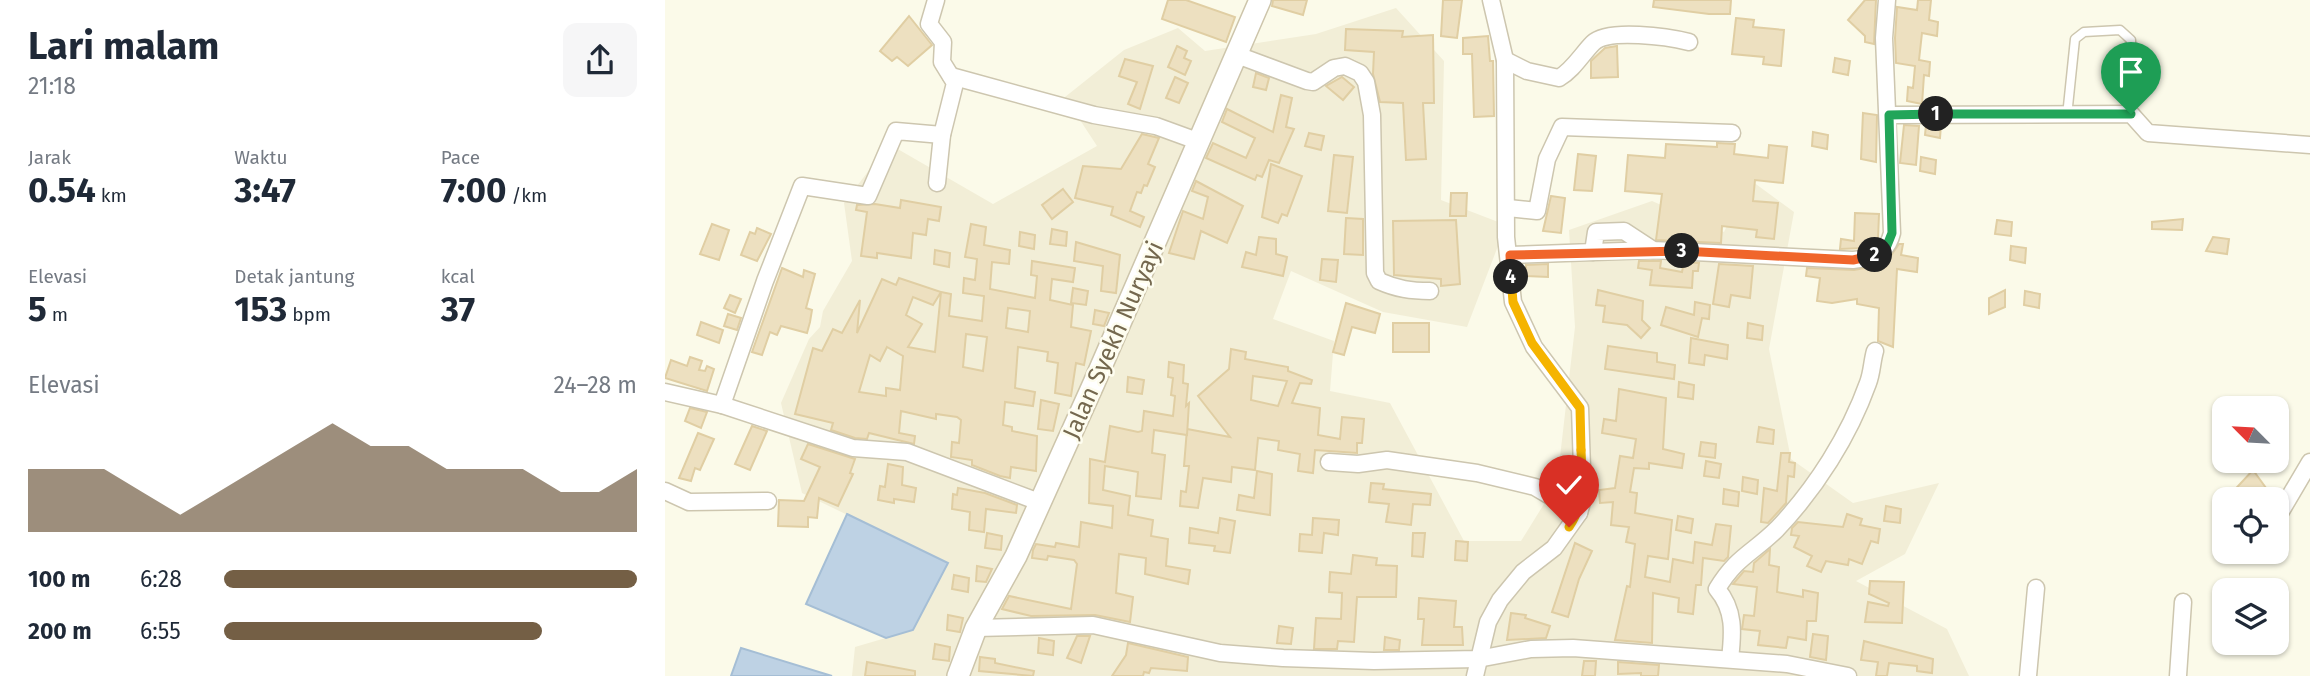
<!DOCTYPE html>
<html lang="id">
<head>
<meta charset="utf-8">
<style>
	:root { --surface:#fff; --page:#f6f6f7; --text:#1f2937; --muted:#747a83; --accent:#745f45 }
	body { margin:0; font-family:"Fira Sans",sans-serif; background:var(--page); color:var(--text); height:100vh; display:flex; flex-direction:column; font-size:26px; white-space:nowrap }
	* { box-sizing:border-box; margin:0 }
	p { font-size:23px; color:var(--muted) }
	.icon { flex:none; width:38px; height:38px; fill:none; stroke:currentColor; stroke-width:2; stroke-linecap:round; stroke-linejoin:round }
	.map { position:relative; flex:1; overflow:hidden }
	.panel { display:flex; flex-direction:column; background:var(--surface); width:665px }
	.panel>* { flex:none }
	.needle { width:46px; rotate:294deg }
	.tools { position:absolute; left:1547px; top:396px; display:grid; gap:14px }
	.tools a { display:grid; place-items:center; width:77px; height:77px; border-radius:14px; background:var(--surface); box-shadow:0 2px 5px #0004; font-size:35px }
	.pin { position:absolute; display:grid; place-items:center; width:60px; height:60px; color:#fff; margin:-72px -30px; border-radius:50% 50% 50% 0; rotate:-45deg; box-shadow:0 0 7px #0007 }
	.pin .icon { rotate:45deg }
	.km { position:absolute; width:35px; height:35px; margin:-18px; border-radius:50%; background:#222; color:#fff; font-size:19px; line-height:35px; text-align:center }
	.round { display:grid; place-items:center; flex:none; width:74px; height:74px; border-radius:14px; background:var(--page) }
	.headline { display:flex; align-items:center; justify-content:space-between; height:119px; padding:0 28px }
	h1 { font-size:38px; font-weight:700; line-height:52px }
	.figures { display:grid; grid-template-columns:repeat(3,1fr); gap:10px; height:119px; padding:7px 28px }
	.figures div { display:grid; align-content:center }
	.figures b { font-size:35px; font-weight:700 }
	.figures small { font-size:19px; font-weight:400 }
	.figures p { font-size:19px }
	.chart { height:196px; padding:14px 28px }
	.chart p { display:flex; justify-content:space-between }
	.chart svg { width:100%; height:126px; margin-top:7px; fill:var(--accent); opacity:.7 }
	ul { padding:0 28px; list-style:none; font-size:23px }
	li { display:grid; grid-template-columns:112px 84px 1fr; align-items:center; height:52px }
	li i { height:18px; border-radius:9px; background:var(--accent) }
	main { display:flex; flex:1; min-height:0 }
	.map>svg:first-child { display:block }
	.residential { fill:#f2eed7 }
	.water { fill:#bed2e4; stroke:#a5bed5; stroke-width:2 }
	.building { fill:#ede0c0; stroke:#e0cea3; stroke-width:2; fill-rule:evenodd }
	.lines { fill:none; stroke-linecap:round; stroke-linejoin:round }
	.service-casing { stroke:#cdc6af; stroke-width:11 }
	.minor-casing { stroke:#cdc6af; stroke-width:19 }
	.secondary-casing { stroke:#cdc5ab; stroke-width:24 }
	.service { stroke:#fff; stroke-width:8 }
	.minor { stroke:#fff; stroke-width:16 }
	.secondary { stroke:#fff; stroke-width:21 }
	.split-1-casing { stroke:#fff; stroke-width:14 }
	.split-2-casing { stroke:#fff; stroke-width:14 }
	.split-3-casing { stroke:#fff; stroke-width:14 }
	.split-4-casing { stroke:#fff; stroke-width:14 }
	.split-5-casing { stroke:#fff; stroke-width:14 }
	.split-6-casing { stroke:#fff; stroke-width:14 }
	.split-1 { stroke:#22a559; stroke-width:9 }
	.split-2 { stroke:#22a559; stroke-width:9 }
	.split-3 { stroke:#f0652b; stroke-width:9 }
	.split-4 { stroke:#f0652b; stroke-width:9 }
	.split-5 { stroke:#f5b400; stroke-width:9 }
	.split-6 { stroke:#f5b400; stroke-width:9 }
	.labels { text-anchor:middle; stroke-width:5; stroke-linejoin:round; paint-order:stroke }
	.street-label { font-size:24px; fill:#74684e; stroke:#fefdef }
</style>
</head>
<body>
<main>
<section class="panel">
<div class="headline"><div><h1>Lari malam</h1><p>21:18</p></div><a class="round"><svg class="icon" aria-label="share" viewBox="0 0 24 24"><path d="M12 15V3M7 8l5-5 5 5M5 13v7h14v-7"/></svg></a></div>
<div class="figures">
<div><p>Jarak</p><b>0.54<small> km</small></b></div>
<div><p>Waktu</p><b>3:47</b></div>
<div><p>Pace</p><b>7:00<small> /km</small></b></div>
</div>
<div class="figures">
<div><p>Elevasi</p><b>5<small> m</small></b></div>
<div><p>Detak jantung</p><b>153<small> bpm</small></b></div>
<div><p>kcal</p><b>37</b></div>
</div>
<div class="chart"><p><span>Elevasi</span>24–28 m</p>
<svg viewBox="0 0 160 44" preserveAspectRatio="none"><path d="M0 44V22L10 22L20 22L30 30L40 38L50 30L60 22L70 14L80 6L90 14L100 14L110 22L120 22L130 22L140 30L150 30L160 22V44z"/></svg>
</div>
<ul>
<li><b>100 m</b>6:28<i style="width:100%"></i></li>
<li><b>200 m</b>6:55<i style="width:77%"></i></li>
</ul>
</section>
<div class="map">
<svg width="1645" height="676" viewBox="0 0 1645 676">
	<rect width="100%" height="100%" fill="#fbfae9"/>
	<path class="residential" d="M731 8 779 61 776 200 841 225 802 327 718 312 626 271 608 319 669 341 665 391 725 403 799 541H856L892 483 910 327 904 230 987 201 1059 232 1084 179 1129 212 1104 349 1126 459 1188 503 1274 483 1240 554 1191 581 1282 629 1304 676H187L190 647 248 630 282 563 137 493 116 403 144 339 155 327 158 311 187 261 179 203 224 144 328 204 432 146 400 97 459 50 513 28 540 51 651 34Z"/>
	<g class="water">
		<path d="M182 514 283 563 248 630 221 638 141 604Z"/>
		<path d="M76 648 167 676H66Z"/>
	</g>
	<g class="building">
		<path d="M503 0H521L570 17 561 42 497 19Z"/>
		<path d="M608 0H642L638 15 607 6Z"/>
		<path d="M778 0H797L792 38 776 36Z"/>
		<path d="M989 0H1066L1065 14H1044L988 7Z"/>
		<path d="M1200 0H1211L1209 44 1200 42V36L1183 20Z"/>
		<path d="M1253 0H1266L1264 20 1273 22 1272 36 1257 33 1254 60 1265 62 1264 76 1259 75 1257 104 1242 101 1243 87 1248 88 1250 66 1231 63 1230 38 1232 7 1252 10Z"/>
		<path d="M244 16 267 45 243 66 232 57 227 61 215 51Z"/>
		<path d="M1071 18 1089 20 1088 27 1119 30 1116 66 1098 64 1099 57 1067 54Z"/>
		<path d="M681 29 738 31 737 37 768 35 769 103H758L761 159 741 160 738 103 715 102 708 74 709 52 680 50Z"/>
		<path d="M823 36 825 61H828L829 116 809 117 807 54H798V38Z"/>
		<path d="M512 46 522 51 519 58 526 61 520 75 503 67Z"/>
		<path d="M952 46 953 77 926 78V61L940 48Z"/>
		<path d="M1170 58 1185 61 1183 75 1168 72Z"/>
		<path d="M460 59 488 66 475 109 463 104 472 82 454 76Z"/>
		<path d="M591 73 604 78 601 90 588 87Z"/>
		<path d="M510 77 523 83 514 103 501 98Z"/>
		<path d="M677 77 689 87 678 100 661 86Z"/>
		<path d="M616 95 627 98 621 127 629 129 614 163 604 160 597 177 592 175 590 180 541 158 548 143 581 158 590 138 557 122 562 109 608 132Z"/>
		<path d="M1198 113 1212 115 1211 162 1196 159Z"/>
		<path d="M1239 125 1254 126 1251 165 1235 163Z"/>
		<path d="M1261 125H1276L1275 138 1260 135Z"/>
		<path d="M1148 132 1163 135 1162 149 1147 146Z"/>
		<path d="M644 133 659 136 656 150 640 146Z"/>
		<path d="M477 134 494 138 483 164 490 167 482 186 479 185 476 193 472 192 465 211 479 217 475 227 446 215 448 207 410 198 418 166 456 169Z"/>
		<path d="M1052 143 1070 144 1069 154 1103 158 1104 145 1122 147 1118 183 1090 180 1088 201 1113 203 1109 239 1091 237 1092 230 1057 226 1056 243 991 240 997 194 960 191 963 155 1000 158 1001 144 1052 147Z"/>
		<path d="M913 154 931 156 927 191 909 190Z"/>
		<path d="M669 155 688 157 682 213 663 211Z"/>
		<path d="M1256 157 1271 160 1270 174 1255 171Z"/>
		<path d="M606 164 637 176 622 216 617 214 613 223 597 217Z"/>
		<path d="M531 181 578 206 562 243 536 231 529 259 504 253 518 211 538 219 543 197 527 191Z"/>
		<path d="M398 189 408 202 387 219 377 205Z"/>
		<path d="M786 193H802L801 216H785Z"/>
		<path d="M886 196 900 198 896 233 878 231Z"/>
		<path d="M236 200 276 207 274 221 263 219 261 235 248 233 246 258 212 253V258L196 256 202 212 191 210 192 205 210 204 235 208Z"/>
		<path d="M1190 213 1214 214 1213 240 1199 248 1175 249 1176 239 1189 241Z"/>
		<path d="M681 218 698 219V255L679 254Z"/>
		<path d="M1518 219 1517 230 1487 229V222Z"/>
		<path d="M791 220 795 284 776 286V279L729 275 728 221Z"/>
		<path d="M1332 220 1347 222 1346 236 1330 234Z"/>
		<path d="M47 224 64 230 54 260 35 254Z"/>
		<path d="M306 224 321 227 319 245 345 250 344 264 327 262 325 289 370 298 372 276 366 275 367 261 410 268 408 282 387 279 385 300 408 305 406 327 426 331 419 365 411 363 406 396 390 393 393 363 382 361 383 352 353 347 350 388 370 392 368 406 340 402 338 425 347 427V431L372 436 371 471 346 467 345 478 335 476 307 465V460L286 457 287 442 294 443 296 420 292 417 271 414V419L236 411 234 433 250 436 249 444 204 433 202 439 190 438 166 430 168 423 130 414 148 348 157 351 168 329 177 333 195 300 192 333 217 279 231 285 234 278 276 292 268 305 248 297 241 315 257 324 243 347 270 352 276 292 286 294 284 316 317 321 319 296 298 293 299 278 310 280 312 259 300 257ZM343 308 365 311 363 332 341 328ZM301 334 322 337 318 371 298 367ZM222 347 238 356 235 390 221 388V396L194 392 205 355 215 361Z"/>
		<path d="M92 228 106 234 92 261 76 255 85 232 90 234Z"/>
		<path d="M387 229 402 232 401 246 385 244Z"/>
		<path d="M355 232 370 235 369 249 354 246Z"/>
		<path d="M594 237 611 239V254L622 257 618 276 577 267 581 252 591 255Z"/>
		<path d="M1548 237 1564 239 1562 254 1541 251Z"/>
		<path d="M411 242 455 255 451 293 436 291 438 266 409 261Z"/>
		<path d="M1234 244H1238L1236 255 1253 258 1252 272 1232 269 1228 347 1213 341 1214 308 1192 304V299L1167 303 1152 301 1155 278 1141 276 1142 268 1189 270 1211 266 1225 257Z"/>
		<path d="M1346 246 1361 248 1360 263 1345 260Z"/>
		<path d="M270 250 285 253 284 267 269 264Z"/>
		<path d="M657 259 673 260 671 282 655 280Z"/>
		<path d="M974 261H996L995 268 1017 272 1019 262 1034 263 1033 271H1028L1027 288 985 285 987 270 973 268Z"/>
		<path d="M883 264V277L861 276V265Z"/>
		<path d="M1054 264 1088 266 1085 298 1066 295 1064 307 1048 304Z"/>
		<path d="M117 268 138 277 139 270 150 274 141 308 147 310 145 322 142 333 116 326 112 335 105 332 97 355 87 352Z"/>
		<path d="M408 288 423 291 421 305 406 303Z"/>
		<path d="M933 290 978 301 977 320 985 328 976 338 962 325 938 322 940 306 931 305Z"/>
		<path d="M1340 290V307L1324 314V298Z"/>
		<path d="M1360 291 1375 294 1374 308 1359 305Z"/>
		<path d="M65 295 76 299 70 313 59 308Z"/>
		<path d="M1030 302 1045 305 1044 319 1037 318 1033 337 996 325 1001 307 1029 315Z"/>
		<path d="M681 303 715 314 710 333 687 327 679 355 668 352Z"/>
		<path d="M430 310 444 313 439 326 428 324Z"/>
		<path d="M63 314 76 318 72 330 59 326Z"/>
		<path d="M36 322 58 330 54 343 32 335Z"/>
		<rect x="728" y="323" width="36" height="29"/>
		<path d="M1083 323 1098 326 1097 340 1082 338Z"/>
		<path d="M1026 338 1063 345 1062 359 1040 355 1039 365 1024 363Z"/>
		<path d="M943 346 992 353V362L1010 365 1009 379 940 369Z"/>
		<path d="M566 349 581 352 580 359 623 367V371L647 380 646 384 635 383 627 403 655 408 653 435 675 439 677 417 699 419 697 443H692V453L650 450 648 473 633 471 635 454 613 450 614 441 593 438 590 470 567 467 566 482 538 478 533 508 515 506 516 491 521 492 524 466H519L522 429 565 437 533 396 564 369ZM588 376 622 381 613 406 586 400Z"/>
		<path d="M25 357 37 361 34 370 40 371 42 366 49 369 42 391 0 378 6 360 22 366Z"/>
		<path d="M504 362 519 365 518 383 523 384 521 406 524 403 522 435 489 430 487 453 500 455 496 499 471 496 473 472 440 466 438 490 465 496 463 515 488 520 486 536 503 539 501 566 525 570 523 584 480 574 481 558 454 554 451 593 468 597 465 622 430 615 366 616 337 609 344 596 406 609 412 564 409 560 383 556 382 560 367 558 368 550 371 544 390 547 391 543 414 547 416 522 447 528 448 506 424 503 425 459 440 462 445 426 473 432 477 431 479 411 508 416 510 396 506 395 508 378 503 377Z"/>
		<path d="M463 377 479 380 477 394 462 392Z"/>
		<path d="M1014 382 1029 385 1028 399 1013 397Z"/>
		<path d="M954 389 1001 398 998 449 1019 454 1017 468 984 463V469L969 468 965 492 972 493 970 513 1007 520 1003 559 983 556 980 577 1005 582 1008 559 1028 563 1030 542 1047 545 1051 524 1066 526 1063 557 1059 561 1038 558 1036 585H1031L1028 614 1013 612 1014 598 988 593 987 643 950 640 962 586 965 587 970 544 961 542 964 527 946 525 948 502 935 503 934 490 950 488 955 456 968 458 971 439 937 433 939 419 951 421Z"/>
		<path d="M376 400 394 404 388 431 373 429Z"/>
		<path d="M25 408 42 412 36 428 20 421Z"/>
		<path d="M87 426 102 431 85 470 70 464Z"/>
		<path d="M1094 427 1109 430 1108 444 1092 442Z"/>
		<path d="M33 433 49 439 35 470 30 468 26 481 14 478Z"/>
		<path d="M1036 442 1051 444 1050 458 1034 456Z"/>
		<path d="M143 444 190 459 185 473 188 474 173 506 154 498 152 518 143 517V527L113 526 114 500 139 501 155 467 136 459Z"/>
		<path d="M1116 453H1125L1124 462 1130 463 1129 477 1123 476 1121 503 1103 523 1096 522 1099 488 1112 491Z"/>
		<path d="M1041 461 1056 464 1054 478 1039 476Z"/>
		<path d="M223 464 238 467 237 485 251 488 249 502 229 499V503L213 500 215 486 220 487Z"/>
		<path d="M1588 470 1609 499H1561Z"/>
		<path d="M592 471 607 474 605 515 572 510 574 495 589 498Z"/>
		<path d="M1078 477 1093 480 1092 494 1077 491Z"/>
		<path d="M706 483 719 484 718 489 766 494 765 505 748 504 746 525 721 522 724 504 704 502Z"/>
		<path d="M293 488 320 493 352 505 351 513 321 509 319 532 304 530 305 512 287 509 288 494 292 495Z"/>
		<path d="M1059 489 1074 492 1073 506 1058 504Z"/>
		<path d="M1221 506 1236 509 1235 523 1219 521Z"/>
		<path d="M1182 514 1197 519 1195 525 1215 529 1213 543 1206 541 1197 564 1184 559 1183 565 1161 561 1156 572 1142 566 1147 556 1129 547 1134 536 1126 535 1127 528 1133 522 1178 527Z"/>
		<path d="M1013 516 1028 519 1026 533 1011 530Z"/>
		<path d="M555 518 570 521 565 553 549 551 550 546 524 543 525 528 553 533Z"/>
		<path d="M648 518 674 520 673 535 659 533 657 553 634 551 635 534 647 535Z"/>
		<path d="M322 533 337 536 336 550 320 548Z"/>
		<path d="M748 533H760L758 557 747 556Z"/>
		<path d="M791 541 803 542 802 561 790 560Z"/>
		<path d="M910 543 927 551 914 579 903 617 887 612Z"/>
		<path d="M1105 549 1104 565 1114 567 1112 592 1138 597V590L1153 593 1151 621H1142L1141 640 1123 637 1121 648 1093 645 1095 631 1077 629 1079 615 1089 616 1092 587 1068 584 1079 571 1088 572 1089 563Z"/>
		<path d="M688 555 712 558 711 565 732 566 731 597H692L689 642 673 641 672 649H649L651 618 676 619 677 593 664 592 665 572 686 574Z"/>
		<path d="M312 566 327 569 321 582 311 581Z"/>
		<path d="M289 575 304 578 303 592 287 589Z"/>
		<path d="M1205 581 1239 582 1237 623 1200 622 1203 602 1223 606 1224 603 1204 594Z"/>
		<path d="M754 598 791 601 789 627H797L798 645H757L759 619H753Z"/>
		<path d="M846 613 861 615 860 618 885 626 881 638 842 640Z"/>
		<path d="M283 615 298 618 295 632 282 630Z"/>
		<path d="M614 626 628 628 626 644 612 643Z"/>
		<path d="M1148 634 1163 636 1161 660 1145 657Z"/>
		<path d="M412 636H425L416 663 402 658Z"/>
		<path d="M720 637 735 640 734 650H719Z"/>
		<path d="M374 638 389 641 388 655 373 653Z"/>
		<path d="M1199 641 1268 659 1267 673 1252 671V666L1224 663 1222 676H1211L1213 662 1196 660Z"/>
		<path d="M463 643 523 657 522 671 486 668 484 673 479 672 478 676H447L461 655Z"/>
		<path d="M270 644 285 647 284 661 268 659Z"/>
		<path d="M315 657 330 659V663L369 671 368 676 314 671Z"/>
		<path d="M919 661H931L930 676H917Z"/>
		<path d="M202 662 250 671V676H200Z"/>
		<path d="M953 662 994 665 993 676H976V673L953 674Z"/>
	</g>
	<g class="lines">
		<g class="service-casing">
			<path id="service" d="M1402 116 1410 39 1419 32 1455 30 1466 40V114"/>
		</g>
		<g class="minor-casing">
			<g id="minor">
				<path d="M271 0 264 24 278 42 277 62 290 83 277 135 272 183"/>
				<path d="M572 55 642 81 648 82 669 68 680 66 695 73 701 82 707 115 710 273 714 281C732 289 746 291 765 291"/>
				<path d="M840 60 862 71 894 78C908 70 917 54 928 43 943 28 1004 37 1024 42"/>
				<path d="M286 76 429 115 491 126 535 142"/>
				<path d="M1224 115 1466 114 1483 133 1645 145"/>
				<path d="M843 208 872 211 882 159 897 127 1067 133"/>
				<path d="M928 252 988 250"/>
				<path d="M844 255 928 252 931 232 959 231 988 250 1188 260C1207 258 1222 254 1227 233L1219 38 1222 0"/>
				<path d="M0 392 57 405 188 448 242 452 374 502"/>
				<path d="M57 405 100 281 137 186 203 196 231 131 277 135"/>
				<path d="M664 462 693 464 722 460 812 473 870 487 914 513"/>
				<path d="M0 491 24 502 103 501"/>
				<path d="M1612 518 1645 462"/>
				<path d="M311 628 428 625 555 653 618 658 709 661 813 659 866 649 908 648 1122 664 1183 676"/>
				<path d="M1065 659C1068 633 1070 610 1052 589 1072 556 1088 553 1112 529 1151 488 1184 436 1203 383 1207 373 1207 361 1210 351"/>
				<path d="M810 676 823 622 835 600 858 572 889 548 914 513 918 499 915 408 869 347 848 302 841 237 840 60 826 0"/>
				<path d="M1363 676 1371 588"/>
				<path d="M1513 676 1518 602"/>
			</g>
		</g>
		<g class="secondary-casing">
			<path id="secondary" d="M293 676 311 628 351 556 429 383 595 0"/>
		</g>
		<use href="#service" class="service"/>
		<use href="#minor" class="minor"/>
		<use href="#secondary" class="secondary"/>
	</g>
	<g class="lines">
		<g class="split-1-casing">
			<path id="split-1" d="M1271 114H1466"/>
		</g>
		<g class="split-2-casing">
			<path id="split-2" d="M1210 255 1221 248 1227 233 1224 115 1271 114"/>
		</g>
		<g class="split-3-casing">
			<path id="split-3" d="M1017 251 1188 260 1210 255"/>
		</g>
		<g class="split-4-casing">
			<path id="split-4" d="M846 277 845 255 1017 251"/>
		</g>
		<g class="split-5-casing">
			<path id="split-5" d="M846 277 848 302 867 343 915 408 916 450"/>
		</g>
		<g class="split-6-casing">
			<path id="split-6" d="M904 527C921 502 917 479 916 450"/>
		</g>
		<use href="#split-1" class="split-1"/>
		<use href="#split-2" class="split-2"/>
		<use href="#split-3" class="split-3"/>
		<use href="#split-4" class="split-4"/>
		<use href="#split-5" class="split-5"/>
		<use href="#split-6" class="split-6"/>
	</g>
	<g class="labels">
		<g class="street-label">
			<text transform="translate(448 340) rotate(-66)" y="8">Jalan Syekh Nuryayi</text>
		</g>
	</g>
</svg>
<div class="tools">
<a><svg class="needle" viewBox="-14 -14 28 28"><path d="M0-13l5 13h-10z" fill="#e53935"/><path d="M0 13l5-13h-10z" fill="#747a83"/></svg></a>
<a><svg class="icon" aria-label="locate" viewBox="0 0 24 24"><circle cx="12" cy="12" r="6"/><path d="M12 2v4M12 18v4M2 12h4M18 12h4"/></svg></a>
<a><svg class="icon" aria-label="layers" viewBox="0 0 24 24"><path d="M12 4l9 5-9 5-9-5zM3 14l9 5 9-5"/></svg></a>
</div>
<div class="pin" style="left:1466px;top:114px;background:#1e9e55"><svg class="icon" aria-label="arrive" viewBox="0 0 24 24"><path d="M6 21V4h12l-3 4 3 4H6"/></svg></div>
<div class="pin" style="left:904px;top:527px;background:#d93025"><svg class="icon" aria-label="check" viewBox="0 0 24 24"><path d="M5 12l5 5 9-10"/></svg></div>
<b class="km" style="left:1271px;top:114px">1</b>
<b class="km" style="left:1210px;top:255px">2</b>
<b class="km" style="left:1017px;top:251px">3</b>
<b class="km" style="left:846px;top:277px">4</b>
</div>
</main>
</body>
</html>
